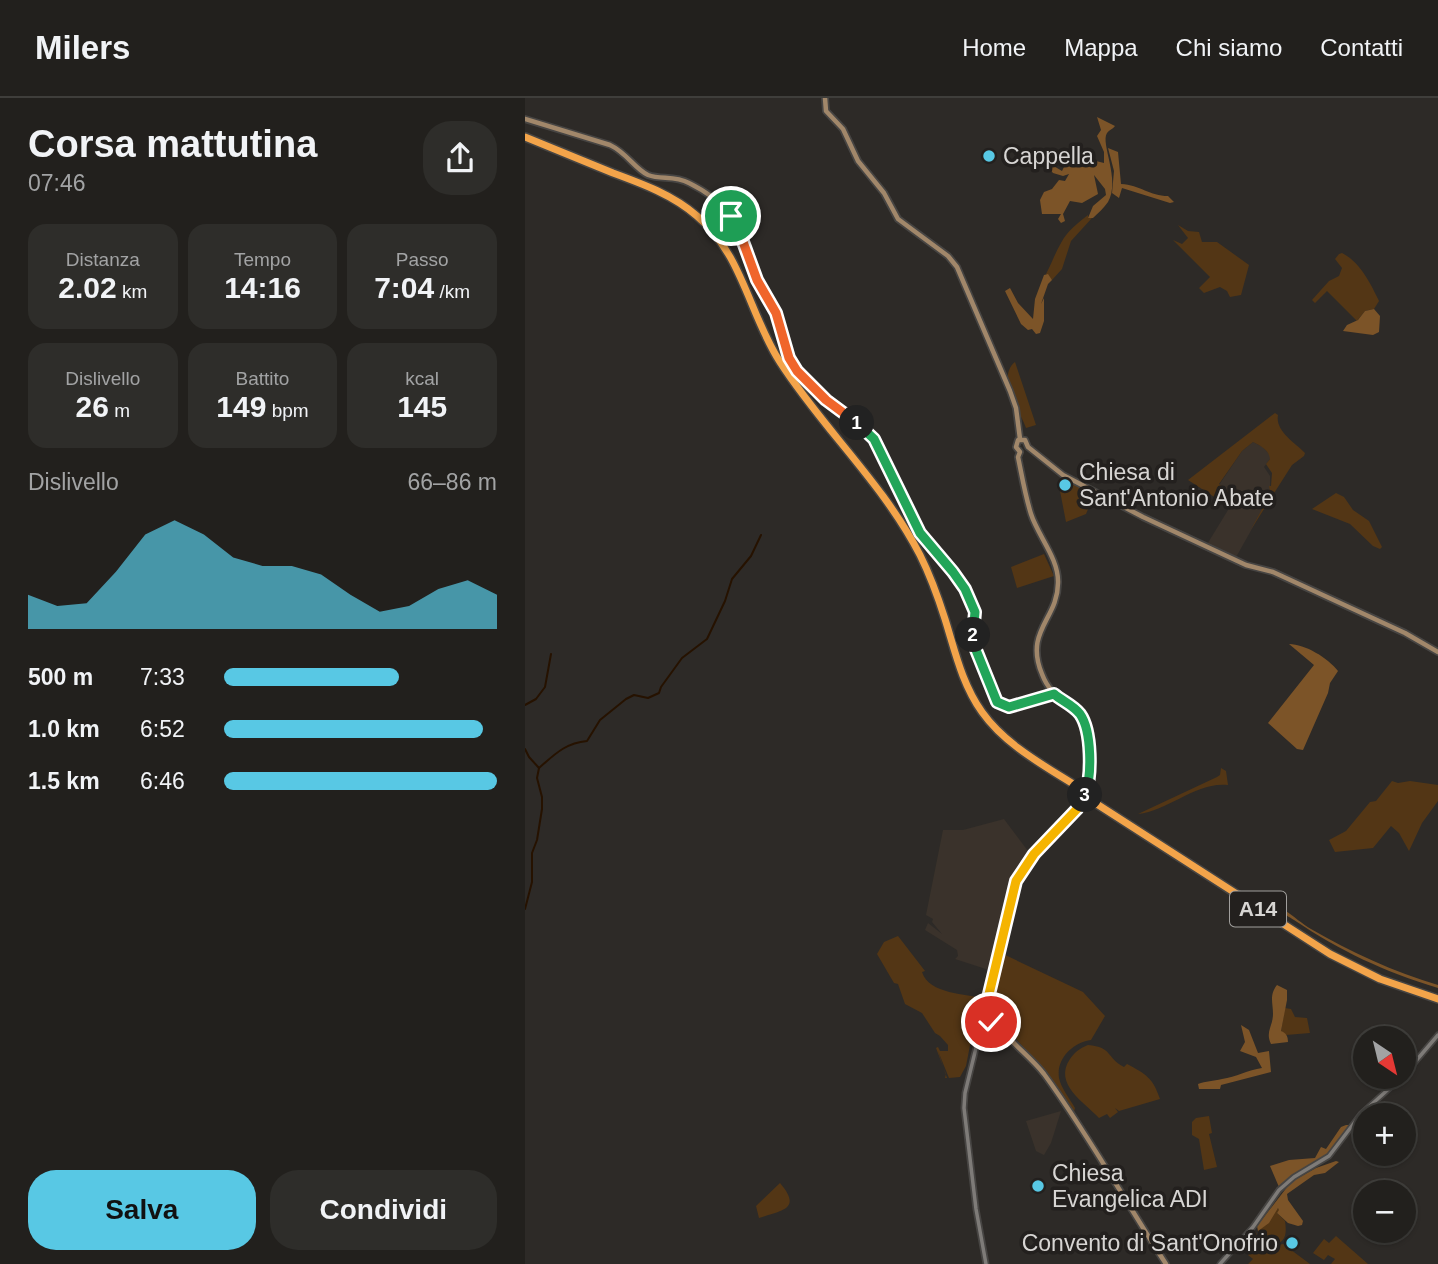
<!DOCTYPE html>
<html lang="it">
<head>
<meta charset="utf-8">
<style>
	:root { --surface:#22201d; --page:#2e2d2a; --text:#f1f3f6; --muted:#a2a3a4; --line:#3f3e3b; --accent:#58c8e4 }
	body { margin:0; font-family:Arial,sans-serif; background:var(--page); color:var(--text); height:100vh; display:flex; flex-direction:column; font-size:26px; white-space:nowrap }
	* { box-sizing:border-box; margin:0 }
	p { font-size:23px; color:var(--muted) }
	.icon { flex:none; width:38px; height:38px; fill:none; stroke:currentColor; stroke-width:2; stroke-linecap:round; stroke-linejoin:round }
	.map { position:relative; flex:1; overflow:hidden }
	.panel { display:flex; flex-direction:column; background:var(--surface); width:525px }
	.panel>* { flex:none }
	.needle { width:46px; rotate:145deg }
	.controls { position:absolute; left:828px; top:928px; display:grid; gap:14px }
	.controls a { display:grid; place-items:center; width:63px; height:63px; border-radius:50%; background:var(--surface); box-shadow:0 2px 5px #0004,0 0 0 2px var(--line); font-size:35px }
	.pin { position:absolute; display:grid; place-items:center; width:60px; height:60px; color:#fff; margin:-30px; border:4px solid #fff; border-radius:50%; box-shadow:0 2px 7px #0007 }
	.km { position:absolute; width:35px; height:35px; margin:-18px; border-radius:50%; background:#222; color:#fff; font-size:19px; line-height:35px; text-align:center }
	.round { display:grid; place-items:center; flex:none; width:74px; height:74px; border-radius:28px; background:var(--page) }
	.head { display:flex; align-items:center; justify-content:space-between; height:119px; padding:0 28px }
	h1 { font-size:38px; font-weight:800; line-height:52px }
	.metrics { display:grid; grid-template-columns:repeat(3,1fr); gap:10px; height:119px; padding:7px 28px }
	.metrics div { display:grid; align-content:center; border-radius:18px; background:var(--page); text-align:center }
	.metrics b { font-size:30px; font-weight:800 }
	.metrics small { font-size:19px; font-weight:400 }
	.metrics p { font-size:19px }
	.chart { height:196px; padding:14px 28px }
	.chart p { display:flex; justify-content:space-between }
	.chart svg { width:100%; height:126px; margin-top:7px; fill:var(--accent); opacity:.7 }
	.primary-button { display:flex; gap:14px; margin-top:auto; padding:14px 28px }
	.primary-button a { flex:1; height:80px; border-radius:28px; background:var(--accent); color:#111; font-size:28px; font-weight:800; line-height:80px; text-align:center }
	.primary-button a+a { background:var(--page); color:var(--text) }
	ul { padding:0 28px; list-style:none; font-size:23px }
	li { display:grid; grid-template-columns:112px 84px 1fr; align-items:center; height:52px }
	li i { height:18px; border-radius:9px; background:var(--accent) }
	header { display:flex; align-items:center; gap:42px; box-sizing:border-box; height:98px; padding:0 35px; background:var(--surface); border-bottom:2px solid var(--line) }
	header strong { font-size:33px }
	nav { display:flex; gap:38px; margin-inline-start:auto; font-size:24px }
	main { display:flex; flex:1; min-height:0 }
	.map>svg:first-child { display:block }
	.built { fill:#3a322b }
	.green { fill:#533615 }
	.forest { fill:#7c5428 }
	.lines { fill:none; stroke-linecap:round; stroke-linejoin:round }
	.stream { stroke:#261200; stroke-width:2 }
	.tertiary-casing { stroke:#474543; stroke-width:7 }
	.secondary-casing { stroke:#474543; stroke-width:8 }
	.motorway-casing { stroke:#474543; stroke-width:10 }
	.tertiary { stroke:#7e7b78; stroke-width:3.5 }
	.secondary { stroke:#a1876a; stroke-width:4.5 }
	.motorway { stroke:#f3a44a; stroke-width:7 }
	.motorway-bridge-casing { stroke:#474543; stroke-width:10; stroke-linecap:butt }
	.motorway-bridge { stroke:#f3a44a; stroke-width:7 }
	.split-1-casing { stroke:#fff; stroke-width:14 }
	.split-2-casing { stroke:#fff; stroke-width:14 }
	.split-3-casing { stroke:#fff; stroke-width:14 }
	.split-4-casing { stroke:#fff; stroke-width:14 }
	.split-1 { stroke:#f0652b; stroke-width:9 }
	.split-2 { stroke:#22a559; stroke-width:9 }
	.split-3 { stroke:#22a559; stroke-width:9 }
	.split-4 { stroke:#f5b400; stroke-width:9 }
	.poi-dot { fill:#58c8e4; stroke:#23201e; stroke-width:2.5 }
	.labels { text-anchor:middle; stroke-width:7; stroke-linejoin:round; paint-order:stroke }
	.shield { fill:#23201e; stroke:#a19f9d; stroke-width:2 }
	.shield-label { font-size:21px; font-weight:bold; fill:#d7d5d3 }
	.poi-label { font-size:23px; fill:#d7d5d3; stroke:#23201e; text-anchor:start }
</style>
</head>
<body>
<header>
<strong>Milers</strong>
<nav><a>Home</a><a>Mappa</a><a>Chi siamo</a><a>Contatti</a></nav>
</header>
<main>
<section class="panel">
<div class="head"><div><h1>Corsa mattutina</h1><p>07:46</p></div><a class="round"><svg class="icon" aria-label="share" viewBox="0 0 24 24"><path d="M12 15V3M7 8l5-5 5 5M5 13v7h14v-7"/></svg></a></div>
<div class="metrics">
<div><p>Distanza</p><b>2.02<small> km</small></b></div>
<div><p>Tempo</p><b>14:16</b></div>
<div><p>Passo</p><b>7:04<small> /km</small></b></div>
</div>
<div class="metrics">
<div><p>Dislivello</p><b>26<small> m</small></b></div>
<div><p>Battito</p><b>149<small> bpm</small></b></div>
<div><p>kcal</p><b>145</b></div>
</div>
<div class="chart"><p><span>Dislivello</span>66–86 m</p>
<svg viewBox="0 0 160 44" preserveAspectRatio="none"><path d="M0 44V32L10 36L20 35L30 24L40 11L50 6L60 11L70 19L80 22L90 22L100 25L110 32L120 38L130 36L140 30L150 27L160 32V44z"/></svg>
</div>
<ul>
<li><b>500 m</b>7:33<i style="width:64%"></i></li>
<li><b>1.0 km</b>6:52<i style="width:95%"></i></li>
<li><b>1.5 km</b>6:46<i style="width:100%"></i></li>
</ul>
<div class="primary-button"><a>Salva</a><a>Condividi</a></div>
</section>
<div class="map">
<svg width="913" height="1166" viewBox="0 0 913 1166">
	<rect width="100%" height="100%" fill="#2d2a27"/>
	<g class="built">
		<path d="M728 344 738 349 745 357V361L739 369 745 378V393L740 401 742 404 710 461 681 448 711 399 694 387 717 353Z"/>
		<path d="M479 721 503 753 484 794 467 873 430 861 433 858 432 852 400 832 403 825 417 836 407 824 408 821 401 817 418 732H438Z"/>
		<path d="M536 1013 526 1045 519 1057 511 1053 501 1023Z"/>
	</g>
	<g class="green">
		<path d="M563 117V120H567L546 143 537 171 527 182 521 176C527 165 530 155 536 145 542 133 553 125 563 117Z"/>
		<path d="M653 127 663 133 674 134 677 144H692L724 167 716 197 705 199 702 193 695 189 679 195 674 190 685 179 648 142 657 146 663 140Z"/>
		<path d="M817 155C835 164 846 186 854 203L849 211 840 213 832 223 802 193 790 205 787 202 804 183 814 178 817 170 810 161 814 156Z"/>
		<path d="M490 264 511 327 501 330C495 313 471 279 490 264Z"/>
		<path d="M750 315 753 317C750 333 769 344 780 355L779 358 767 367 725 433 741 404 740 401 745 393 744 388H746L747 375 741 366 745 361C744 352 736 348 728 344L717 353 694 386 709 398 703 405 697 404 663 382Z"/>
		<path d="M547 385 569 397 561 416 541 424 535 393 546 389Z"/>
		<path d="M811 395 819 399 828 412 844 423 857 449 855 451 848 448 825 426 787 411Z"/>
		<path d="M519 456 529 478 492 490 486 469Z"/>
		<path d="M696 670 701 673 703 687C672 683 643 713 613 716L692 679 695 677Z"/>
		<path d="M867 683 873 685 885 683 913 687V703L897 725 884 753 874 735 866 728 848 750 810 754 804 742 821 733 845 704 851 703Z"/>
		<path d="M373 838 400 873 397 874C404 897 442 895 459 901L449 927 441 968 435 979 424 980 413 953 422 980H420L421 976 411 950 413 949 415 953H423V947L415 938 410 935 397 915 380 906 373 886 369 885 352 856 359 844Z"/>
		<path d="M476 855 558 894 580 918 566 942C549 944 531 960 534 980 536 990 545 1001 550 1010L549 1014 523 976 482 931 475 928 463 906Z"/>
		<path d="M760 910 766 911 770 919 782 920 785 935 761 937 756 933Z"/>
		<path d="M563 947C588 949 581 960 599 969L602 966C621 976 628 980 635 1001L594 1013 590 1010 593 1014 585 1020 582 1016 574 1020C559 1004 528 986 545 961 550 954 555 950 563 947Z"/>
		<path d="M684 1018 687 1035 684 1036 692 1069 679 1072 674 1041 667 1037V1024L671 1020Z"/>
		<path d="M255 1085C277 1111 258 1112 234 1120L231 1108Z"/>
		<path d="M753 1110 756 1112 752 1115 760 1123C762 1136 761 1146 745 1147L733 1133Z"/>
		<path d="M730 1133 739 1150 758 1146 785 1166H723L728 1161 723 1157 726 1153 723 1147 725 1144 724 1139Z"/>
		<path d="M811 1138 843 1166H806L810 1161 803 1157 799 1162 788 1155 799 1141 804 1145Z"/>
	</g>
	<g class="forest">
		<path d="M572 19 590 28C588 31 584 32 582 35 575 45 596 82 583 104 579 110 573 115 568 120H563L568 108 581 97 580 91 569 77 573 96 557 105 545 103 538 116 540 123 536 125 533 121 536 116H517L515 102 519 94 527 91 534 82 540 83 544 76 538 78 528 75 523 69 527 67 537 73 541 65 546 63 560 68 571 63 579 65V54L572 38 576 32Z"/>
		<path d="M583 50 593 54 596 86C615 87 625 98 643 98L649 104 645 105 597 90 594 100 587 95 589 73Z"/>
		<path d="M523 176 527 182 523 186 516 206 519 200V223L515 235 511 236 507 231 503 232 496 226 480 193 485 190 493 205 508 221 510 201 519 177Z"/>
		<path d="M849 211 855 218 854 234 848 237 818 233 822 227 833 222 840 213Z"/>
		<path d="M764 546C780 546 803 560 813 573L805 585 803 595 778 652 772 651 743 625 789 567Z"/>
		<path d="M759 812C769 818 777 826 786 831 826 854 869 874 913 887V890C858 873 817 854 769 822 763 818 760 818 759 812Z"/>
		<path d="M752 887 762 892V902L756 933C761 935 763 938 763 944L746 946C740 934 748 928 748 916 748 905 744 897 752 887Z"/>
		<path d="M716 927 724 932 733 955 744 953 746 974 696 987 695 991H674L673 986C681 983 688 983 697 981 711 979 723 972 737 970L731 959 715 953 720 944Z"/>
		<path d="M821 1027H824L802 1058 754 1089 745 1068 764 1062 790 1060 796 1049 801 1051 816 1029Z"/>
		<path d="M811 1063 814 1064 800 1075 789 1077 762 1096 763 1102 778 1123 777 1127 773 1128 763 1125 752 1115 754 1112 753 1110 744 1125 733 1133 732 1128 766 1084 791 1070Z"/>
	</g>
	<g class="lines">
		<g class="stream">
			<path d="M0 607 11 601 20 589 26 556"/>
			<path d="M0 651 4 659 14 670 12 680 17 699V711L12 742 7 755V784L0 811"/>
			<path d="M14 670C29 657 40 645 62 643L75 622 101 601 109 597 123 600 134 595 136 589 157 560 182 541 200 503 207 481 226 458 236 437"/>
		</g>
		<g class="tertiary-casing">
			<g id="tertiary">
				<path d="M459 917 440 995 439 1010 451 1111 461 1166"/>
				<path d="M878 978 913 937"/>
				<path d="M695 1166 728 1129 754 1092 769 1079 804 1058 836 1016 878 978"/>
			</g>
		</g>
		<g class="secondary-casing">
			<g id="secondary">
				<path d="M300 0 301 13 318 31 333 63 359 95 373 121 423 158 432 169 485 293 491 310 495 341"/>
				<path d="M0 21 85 47C102 55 110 71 123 77 136 82 149 77 164 85 212 109 209 129 227 173 232 184 241 193 247 204 258 227 257 254 273 274 293 302 328 314 349 341L395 435 428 474 447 506 450 514 449 547 472 604 484 609 529 595"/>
				<path d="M463 904C469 934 501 953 519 976 563 1036 600 1103 641 1166"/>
				<path d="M459 917C466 890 472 862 478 834 482 814 485 791 496 773 515 744 553 726 562 691 567 672 566 628 553 613 539 598 526 600 517 576 499 533 533 521 533 485 534 461 513 438 506 416 500 397 497 378 493 359L495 354 491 349 493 342H500L503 349 538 377 618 419 721 467 748 474 880 535 913 554"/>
				<path d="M459 917 472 927"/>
				<path d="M454 941 461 932 472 930 478 933"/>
			</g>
		</g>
		<g class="motorway-casing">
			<g id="motorway">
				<path d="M0 39C29 51 59 63 88 75 118 86 148 97 172 118 218 157 224 216 255 264 298 331 358 385 395 457 405 477 413 499 420 521 430 553 437 586 457 614 481 648 522 669 556 691"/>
				<path d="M564 701 805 856 855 881 913 901"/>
			</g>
		</g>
		<use href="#tertiary" class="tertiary"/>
		<use href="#secondary" class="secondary"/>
		<use href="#motorway" class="motorway"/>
		<g class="motorway-bridge-casing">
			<path id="motorway-bridge" d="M556 691 565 697"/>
		</g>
		<use href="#motorway-bridge" class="motorway-bridge"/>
	</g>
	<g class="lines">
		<g class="split-1-casing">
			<path id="split-1" d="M206 118 217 141 232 182 251 215 264 260 272 273 301 302 332 325"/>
		</g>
		<g class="split-2-casing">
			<path id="split-2" d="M332 325 349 341 395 435 428 474 440 491 450 514 448 537"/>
		</g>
		<g class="split-3-casing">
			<path id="split-3" d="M448 537 449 547 472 604 484 609 529 596C537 603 548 607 555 616 567 633 567 678 560 697"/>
		</g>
		<g class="split-4-casing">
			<path id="split-4" d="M466 924 459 917 491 783 509 756 552 711 560 697"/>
		</g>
		<use href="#split-1" class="split-1"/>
		<use href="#split-2" class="split-2"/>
		<use href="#split-3" class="split-3"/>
		<use href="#split-4" class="split-4"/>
	</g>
	<g class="poi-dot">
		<circle cx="464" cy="58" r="7"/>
		<circle cx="540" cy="387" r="7"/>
		<circle cx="513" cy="1088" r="7"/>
		<circle cx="767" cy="1145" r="7"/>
	</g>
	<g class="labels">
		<rect class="shield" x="705" y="793.5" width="56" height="35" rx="5"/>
		<g class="shield-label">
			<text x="733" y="818">A14</text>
		</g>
		<g class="poi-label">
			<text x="478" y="66">Cappella</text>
			<text x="554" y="382">Chiesa di<tspan x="554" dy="26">Sant'Antonio Abate</tspan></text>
			<text x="527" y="1083">Chiesa<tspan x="527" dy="26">Evangelica ADI</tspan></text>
			<text x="753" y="1153" text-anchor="end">Convento di Sant'Onofrio</text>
		</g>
	</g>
</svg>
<div class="controls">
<a><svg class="needle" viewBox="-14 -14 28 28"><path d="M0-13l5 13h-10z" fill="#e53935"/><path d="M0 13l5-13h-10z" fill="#a2a3a4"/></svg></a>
<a>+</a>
<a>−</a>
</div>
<div class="pin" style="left:206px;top:118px;background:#1e9e55"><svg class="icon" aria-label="arrive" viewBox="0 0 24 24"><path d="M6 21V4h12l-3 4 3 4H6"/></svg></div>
<div class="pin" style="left:466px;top:924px;background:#d93025"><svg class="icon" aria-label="check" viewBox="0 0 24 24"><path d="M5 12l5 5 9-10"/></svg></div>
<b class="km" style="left:332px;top:325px">1</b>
<b class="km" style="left:448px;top:537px">2</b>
<b class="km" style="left:560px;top:697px">3</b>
</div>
</main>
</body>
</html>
